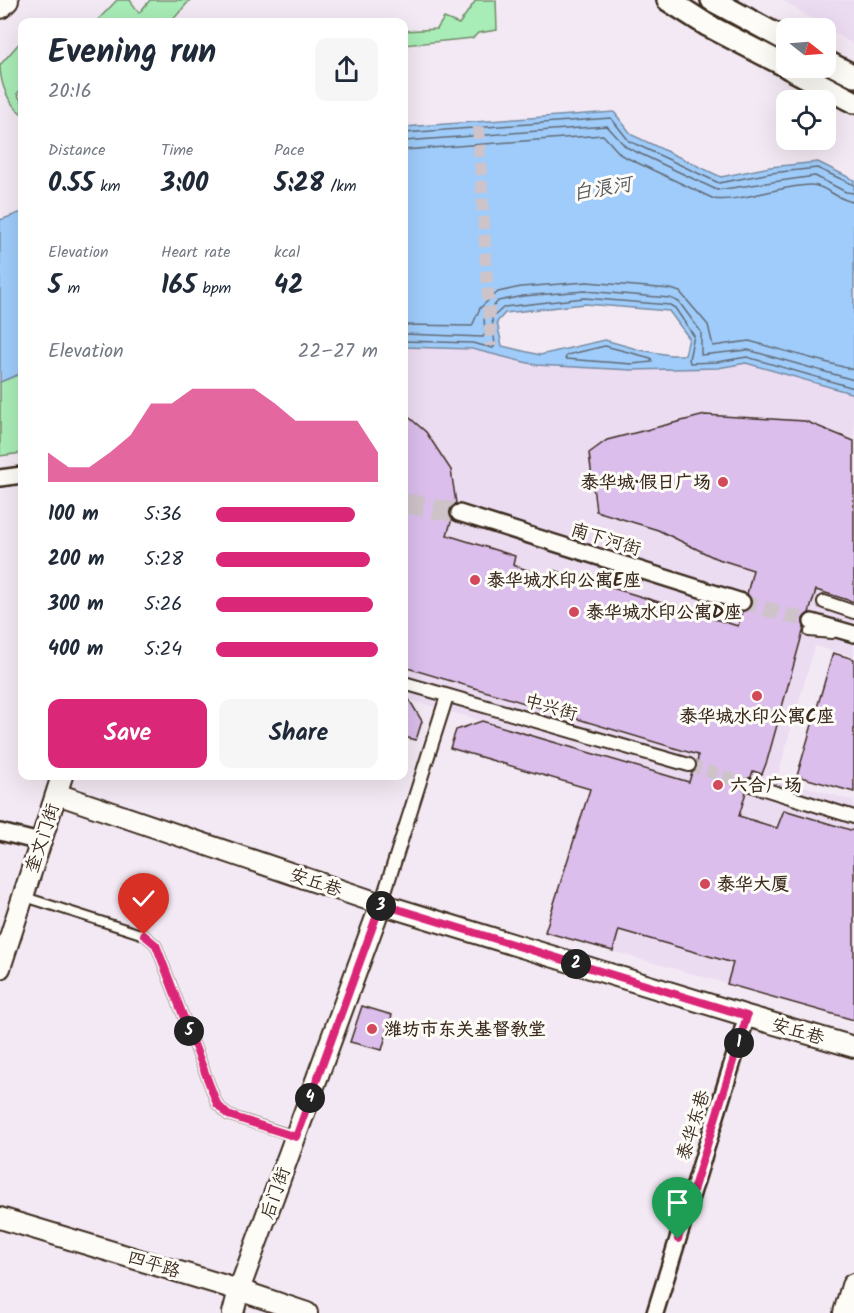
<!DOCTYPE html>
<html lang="en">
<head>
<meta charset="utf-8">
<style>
	:root { --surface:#fff; --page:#f6f6f7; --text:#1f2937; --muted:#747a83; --accent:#db2777 }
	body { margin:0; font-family:Kalam,"LXGW WenKai TC",sans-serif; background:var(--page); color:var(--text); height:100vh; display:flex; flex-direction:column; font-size:22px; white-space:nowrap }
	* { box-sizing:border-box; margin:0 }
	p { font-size:20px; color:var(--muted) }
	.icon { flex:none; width:33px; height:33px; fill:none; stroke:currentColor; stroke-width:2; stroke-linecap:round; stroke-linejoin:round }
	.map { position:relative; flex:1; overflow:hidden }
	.sheet { position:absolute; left:18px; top:18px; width:390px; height:762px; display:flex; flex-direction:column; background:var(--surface); border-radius:12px; box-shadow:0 6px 24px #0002 }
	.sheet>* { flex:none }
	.needle { width:39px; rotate:107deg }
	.tools { position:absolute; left:776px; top:18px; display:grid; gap:12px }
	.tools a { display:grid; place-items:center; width:60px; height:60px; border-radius:12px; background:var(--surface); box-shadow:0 6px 24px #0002; font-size:30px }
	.pin { position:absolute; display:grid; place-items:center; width:51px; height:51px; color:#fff; margin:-62px -26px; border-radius:50% 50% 50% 0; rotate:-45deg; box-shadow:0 0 6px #0007 }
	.pin .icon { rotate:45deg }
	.km { position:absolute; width:30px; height:30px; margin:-15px; border-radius:50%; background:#222; color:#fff; font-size:16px; line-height:30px; text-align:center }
	.round { display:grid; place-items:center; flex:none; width:63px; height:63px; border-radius:12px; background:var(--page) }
	.headline { display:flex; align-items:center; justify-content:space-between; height:102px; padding:0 30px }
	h1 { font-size:33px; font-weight:600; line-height:45px }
	.figures { display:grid; grid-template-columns:repeat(3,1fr); gap:9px; height:102px; padding:6px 30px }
	.figures div { display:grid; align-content:center }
	.figures b { font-size:26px; font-weight:600 }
	.figures small { font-size:16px; font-weight:400 }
	.figures p { font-size:16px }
	.chart { height:168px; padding:12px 30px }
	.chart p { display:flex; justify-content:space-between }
	.chart svg { width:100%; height:108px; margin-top:6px; fill:var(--accent); opacity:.7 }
	.action { display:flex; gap:12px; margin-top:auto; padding:12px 30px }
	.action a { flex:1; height:69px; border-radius:12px; background:var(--accent); color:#fff; font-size:24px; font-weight:600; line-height:69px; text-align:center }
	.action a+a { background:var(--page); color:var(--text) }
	ul { padding:0 30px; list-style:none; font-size:20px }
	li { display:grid; grid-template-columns:96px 72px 1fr; align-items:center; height:45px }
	li i { height:15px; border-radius:8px; background:var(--accent) }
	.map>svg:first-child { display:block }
	.built { fill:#ecdcf2 }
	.green { fill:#a8ecb7; stroke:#728b6a; stroke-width:1.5 }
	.water { fill:#9fccfa; stroke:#778ba2; stroke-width:1.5; fill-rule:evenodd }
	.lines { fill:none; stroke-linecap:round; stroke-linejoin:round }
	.shore { stroke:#636b76; stroke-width:1.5 }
	.building { fill:#dbbeec; stroke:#3b2a1e; stroke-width:1.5 }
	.pedestrian-tunnel { stroke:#cec3c9; stroke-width:12; stroke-dasharray:12 6; stroke-linecap:butt }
	.minor-tunnel { stroke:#cec3c9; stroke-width:15; stroke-dasharray:15 8; stroke-linecap:butt }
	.tertiary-tunnel { stroke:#cec3c9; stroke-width:20; stroke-dasharray:20 10; stroke-linecap:butt }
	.service-casing { stroke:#3b2a1e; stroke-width:12 }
	.pedestrian-casing { stroke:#3b2a1e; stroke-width:16 }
	.minor-casing { stroke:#3b2a1e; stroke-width:20 }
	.tertiary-casing { stroke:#3b2a1e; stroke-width:24 }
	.secondary-casing { stroke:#3b2a1e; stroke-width:26 }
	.primary-casing { stroke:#3b2a1e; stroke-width:28 }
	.service { stroke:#fdfcf7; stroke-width:8 }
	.pedestrian { stroke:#fdfcf7; stroke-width:12 }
	.minor { stroke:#fdfcf7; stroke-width:15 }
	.tertiary { stroke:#fdfcf7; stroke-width:20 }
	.secondary { stroke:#fdfcf7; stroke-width:21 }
	.primary { stroke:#fdfcf7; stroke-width:24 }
	.route-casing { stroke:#fff; stroke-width:12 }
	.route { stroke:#db2777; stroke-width:8 }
	.poi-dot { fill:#d1495b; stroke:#fdfcf7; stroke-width:2 }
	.labels { text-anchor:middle; stroke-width:6; stroke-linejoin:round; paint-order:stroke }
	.poi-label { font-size:18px; font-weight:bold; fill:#3b2a1e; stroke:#fdfcf7; text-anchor:start }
	.street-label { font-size:18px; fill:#3b2a1e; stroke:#fdfcf7 }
	.water-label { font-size:20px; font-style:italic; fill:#595b60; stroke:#fdfcf7 }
</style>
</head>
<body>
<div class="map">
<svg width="854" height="1313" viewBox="0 0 854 1313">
	<rect width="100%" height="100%" fill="#f3e9f4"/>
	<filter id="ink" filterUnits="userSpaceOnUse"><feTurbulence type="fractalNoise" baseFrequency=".0167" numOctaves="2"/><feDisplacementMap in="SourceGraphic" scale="12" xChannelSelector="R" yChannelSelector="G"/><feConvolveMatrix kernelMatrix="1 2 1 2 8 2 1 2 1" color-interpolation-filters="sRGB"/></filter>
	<g filter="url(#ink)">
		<g class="built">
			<path d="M782 0H854V45Z"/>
			<path d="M404 347 472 349 536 365 632 370 718 368 746 363 854 394V657L815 646 777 778 854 801V1020L545 932 600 756 404 698Z"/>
		</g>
		<g class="green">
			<path d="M117 0H130L139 13 150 0H190L171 22H96Z"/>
			<path d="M476 0H496L497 30 478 33 473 38 404 45V31L437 29 444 18 459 24Z"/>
			<path d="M22 40V88L17 94 22 102V114C8 104 0 83 0 65Z"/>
			<path d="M22 373V453L0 456V382Z"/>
		</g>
		<g class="water">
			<path d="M614 112 632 135 721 177 770 167 818 162 854 180V394L746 363 718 368 632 370 536 365 472 349 404 347V127ZM585 304 669 311 689 338 685 355H670L640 350 605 340 540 355 502 346 497 322 505 313Z"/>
			<path d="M22 212V373L0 382V220Z"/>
		</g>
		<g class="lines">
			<g class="shore">
				<path d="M404 133 611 118 629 141 719 183 771 173 817 168 854 185"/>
				<path d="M404 141 607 126 626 147 717 190 815 176 846 192 854 193"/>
				<path d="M404 150 603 135 621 155 714 199C737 203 784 185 811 185 826 185 838 201 854 202"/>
				<path d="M404 325 472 326 480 308 498 292 521 287 587 282 671 289 680 292 708 325 713 346 749 341 854 370"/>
				<path d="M404 334 483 337 485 334 484 318 498 301 523 296 585 291 670 298 679 302 701 332V355L748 350 854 380"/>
				<path d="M404 341 472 343 493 348 495 345 492 318 504 307 584 298 670 305 675 308 694 336 689 359 690 363 717 362 747 357 854 388"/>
				<path d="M605 346 651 358 652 362 632 364 565 359 567 355Z"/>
			</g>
		</g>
		<g class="building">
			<path d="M404 413 426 432 451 470 456 503 450 511 452 519 447 535 515 556 513 565 550 578 553 570 738 626 742 611 748 610 751 604V599L747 594 753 570 715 558 658 530 596 511 589 453 607 440 705 415 805 421 854 441V602L816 590 809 613 803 619 804 628 767 761 762 774 753 771 751 777 743 782V787L746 792 739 816 777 828 784 810 854 831V1020L727 984 733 963 619 930 613 951 545 932 590 789 450 748 456 730 482 721 689 782 692 772 697 768 698 755 404 667Z"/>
			<path d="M833 653 854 659V792L797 776Z"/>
			<path d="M404 691 422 721 416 740 404 737Z"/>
			<path d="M362 1006 392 1015 382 1050 350 1042Z"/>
		</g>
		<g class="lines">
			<g class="pedestrian-tunnel">
				<path d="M478 127 491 346"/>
				<path d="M689 765 751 785"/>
			</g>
			<path class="minor-tunnel" d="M742 602 812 622"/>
			<path class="tertiary-tunnel" d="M404 503 459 513"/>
			<g class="service-casing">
				<g id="service">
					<path d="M809 632 832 634"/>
					<path d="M25 897 144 935 156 945 217 1104 228 1115 294 1136"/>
				</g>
			</g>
			<g class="pedestrian-casing">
				<g id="pedestrian">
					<path d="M824 602 854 612"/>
					<path d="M404 683 689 765"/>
					<path d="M751 785 854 817"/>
					<path d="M381 904 447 696"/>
				</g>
			</g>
			<g class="minor-casing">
				<g id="minor">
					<path d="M0 478 22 475"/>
					<path d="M459 513 742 602"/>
					<path d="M812 622 854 634"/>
					<path d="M0 832 40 842"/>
					<path d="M655 1313 747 1016"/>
				</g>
			</g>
			<g class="tertiary-casing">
				<g id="tertiary">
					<path d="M57 794 381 904 747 1016 854 1047"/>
					<path d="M0 968 62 776"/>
					<path d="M0 1218 239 1290 307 1313"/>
					<path d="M233 1313 239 1290 381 904"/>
				</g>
			</g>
			<g class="secondary-casing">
				<g id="secondary">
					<path d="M668 0 707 25 786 66"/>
					<path d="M712 0 786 40"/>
					<path d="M825 61 854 76"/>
					<path d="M789 68 854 102"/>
				</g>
			</g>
			<g class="primary-casing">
				<g id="primary">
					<path d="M0 6 6 0"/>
					<path d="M846 1313 854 1286"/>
				</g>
			</g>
			<use href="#service" class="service"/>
			<use href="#pedestrian" class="pedestrian"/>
			<use href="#minor" class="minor"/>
			<use href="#tertiary" class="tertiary"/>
			<use href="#secondary" class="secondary"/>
			<use href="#primary" class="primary"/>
		</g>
	</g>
	<g class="lines" filter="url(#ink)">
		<g class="route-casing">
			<path id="route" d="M144 935 156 945 217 1104 228 1115 296 1137 381 904 747 1016 678 1239"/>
		</g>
		<use href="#route" class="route"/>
	</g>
	<g class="poi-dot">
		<circle cx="723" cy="482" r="6"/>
		<circle cx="475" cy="580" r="6"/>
		<circle cx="574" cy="612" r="6"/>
		<circle cx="757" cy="696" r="6"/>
		<circle cx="718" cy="785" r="6"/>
		<circle cx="705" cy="884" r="6"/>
		<circle cx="372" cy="1029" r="6"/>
	</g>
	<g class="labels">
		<g class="poi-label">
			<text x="711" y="488" text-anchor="end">泰华城·假日广场</text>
			<text x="487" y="586">泰华城水印公寓E座</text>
			<text x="586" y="618">泰华城水印公寓D座</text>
			<text x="757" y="722" text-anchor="middle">泰华城水印公寓C座</text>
			<text x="730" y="791">六合广场</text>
			<text x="717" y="890">泰华大厦</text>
			<text x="384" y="1035">潍坊市东关基督教堂</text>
		</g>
		<g class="street-label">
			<text transform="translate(606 539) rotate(17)" y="6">南下河街</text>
			<text transform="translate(551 707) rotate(16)" y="6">中兴街</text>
			<text transform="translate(42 838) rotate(-72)" y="6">奎文门街</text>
			<text transform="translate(316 882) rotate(19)" y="6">安丘巷</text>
			<text transform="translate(798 1031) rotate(16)" y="6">安丘巷</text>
			<text transform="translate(693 1125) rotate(-73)" y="6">泰华东巷</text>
			<text transform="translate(275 1193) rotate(-70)" y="6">后门街</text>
			<text transform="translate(154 1264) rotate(17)" y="6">四平路</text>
		</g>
		<g class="water-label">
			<text transform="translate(602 188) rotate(-10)" y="7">白浪河</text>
		</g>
	</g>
</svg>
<div class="tools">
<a><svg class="needle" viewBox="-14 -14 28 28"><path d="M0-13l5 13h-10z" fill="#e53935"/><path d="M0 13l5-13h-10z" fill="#747a83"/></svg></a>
<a><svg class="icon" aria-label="locate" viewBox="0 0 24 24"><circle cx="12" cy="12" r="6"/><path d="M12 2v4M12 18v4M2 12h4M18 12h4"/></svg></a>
</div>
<div class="pin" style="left:678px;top:1239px;background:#1e9e55"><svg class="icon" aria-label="arrive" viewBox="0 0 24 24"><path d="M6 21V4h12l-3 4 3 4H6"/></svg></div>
<div class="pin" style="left:144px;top:935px;background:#d93025"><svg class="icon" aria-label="check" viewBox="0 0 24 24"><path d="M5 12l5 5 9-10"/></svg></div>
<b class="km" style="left:739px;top:1043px">1</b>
<b class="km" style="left:576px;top:964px">2</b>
<b class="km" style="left:381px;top:906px">3</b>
<b class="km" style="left:310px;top:1098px">4</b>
<b class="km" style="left:189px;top:1031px">5</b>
<section class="sheet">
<div class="headline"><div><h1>Evening run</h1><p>20:16</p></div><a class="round"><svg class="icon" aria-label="share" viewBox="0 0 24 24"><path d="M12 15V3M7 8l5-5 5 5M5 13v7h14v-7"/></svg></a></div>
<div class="figures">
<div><p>Distance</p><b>0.55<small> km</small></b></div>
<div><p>Time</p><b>3:00</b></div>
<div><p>Pace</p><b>5:28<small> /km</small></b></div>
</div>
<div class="figures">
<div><p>Elevation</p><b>5<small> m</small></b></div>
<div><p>Heart rate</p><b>165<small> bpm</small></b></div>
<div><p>kcal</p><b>42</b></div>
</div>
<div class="chart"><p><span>Elevation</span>22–27 m</p>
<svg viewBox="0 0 160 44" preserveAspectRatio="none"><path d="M0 44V32L10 38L20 38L30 32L40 25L50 12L60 12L70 6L80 6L90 6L100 6L110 12L120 19L130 19L140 19L150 19L160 32V44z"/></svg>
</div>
<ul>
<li><b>100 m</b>5:36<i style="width:86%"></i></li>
<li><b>200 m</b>5:28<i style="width:95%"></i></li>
<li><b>300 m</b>5:26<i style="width:97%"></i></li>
<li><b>400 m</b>5:24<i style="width:100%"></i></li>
</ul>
<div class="action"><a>Save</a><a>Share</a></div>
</section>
</div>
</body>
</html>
